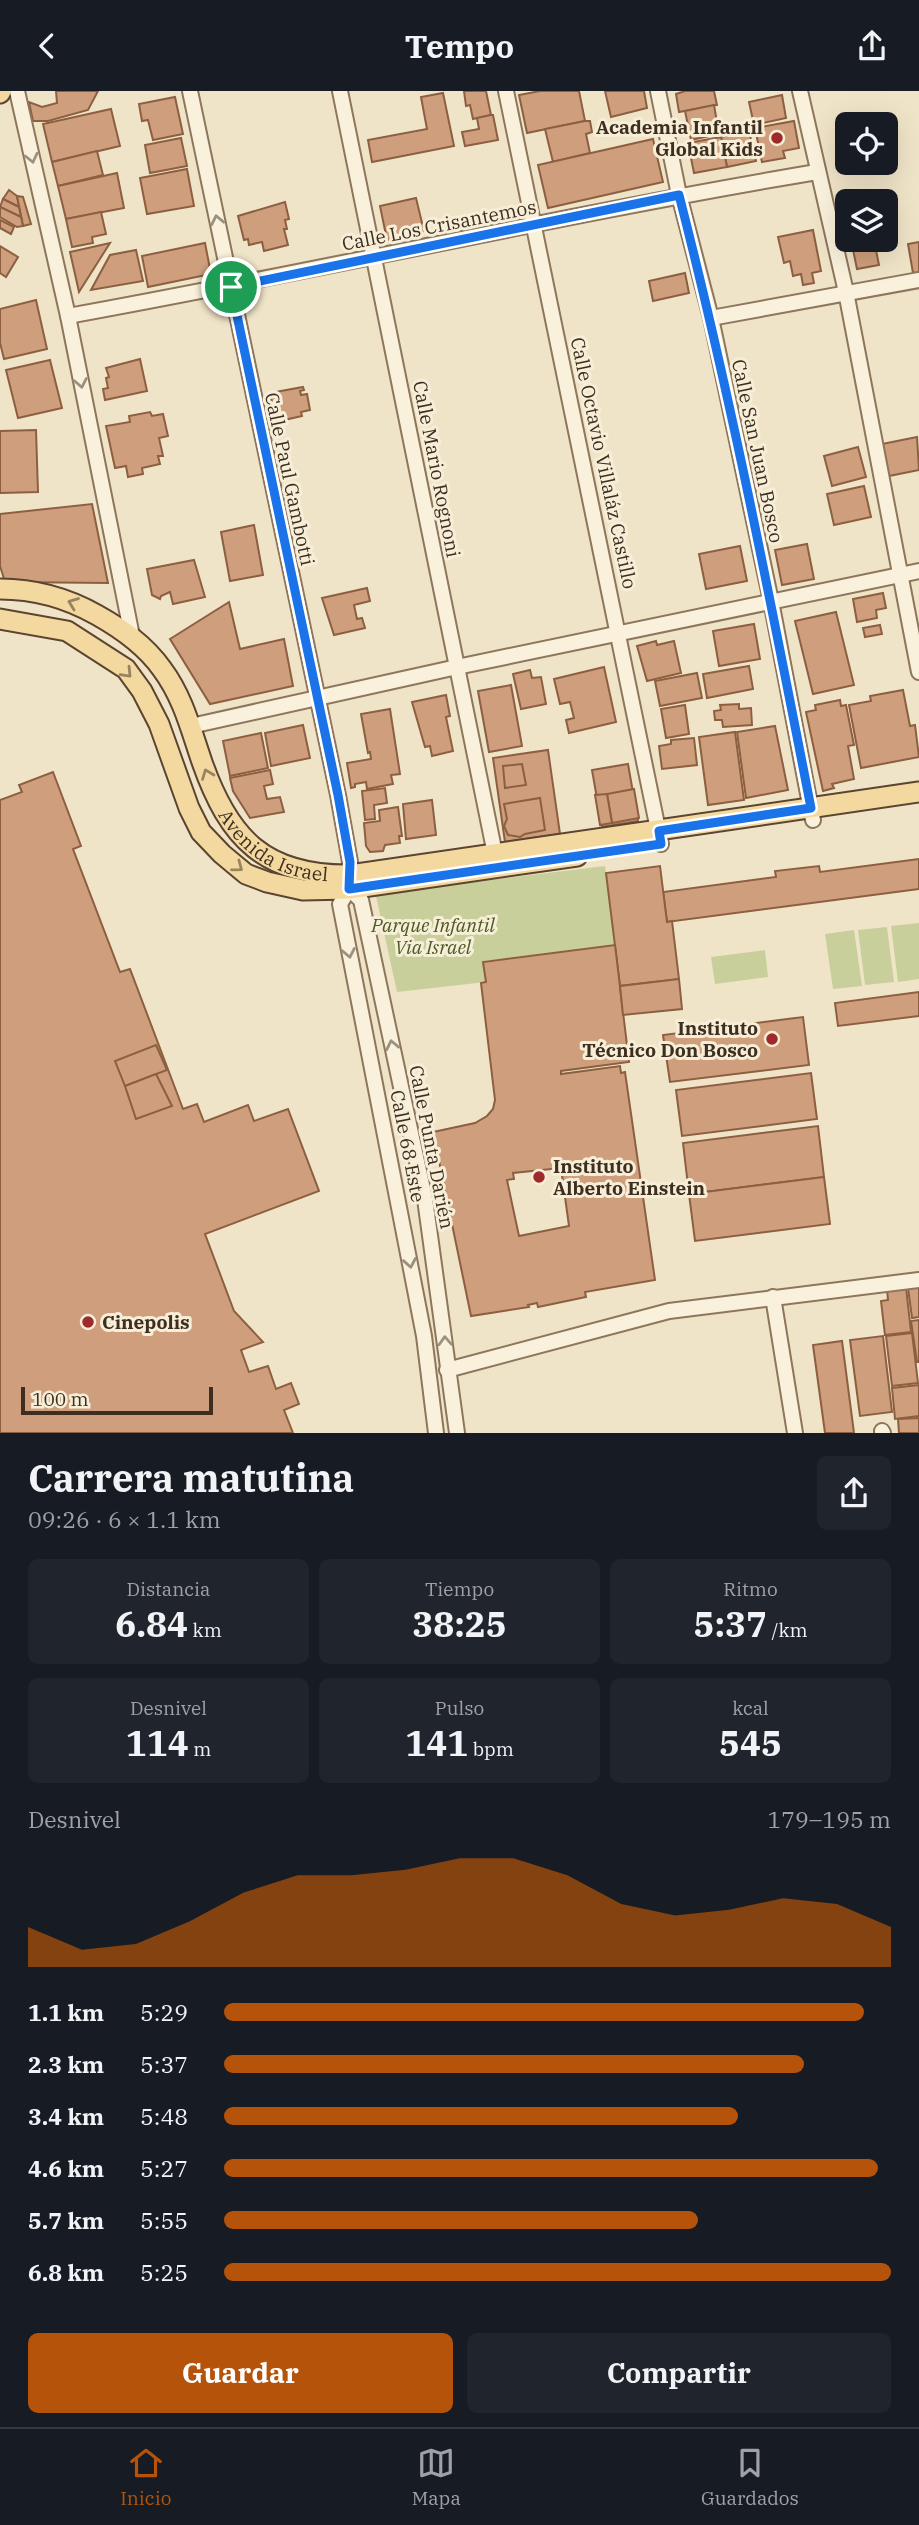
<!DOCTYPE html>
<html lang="es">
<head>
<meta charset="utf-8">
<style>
	:root { --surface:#171b24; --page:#20242c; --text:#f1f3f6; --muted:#9ea1a6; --line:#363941; --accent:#b45309 }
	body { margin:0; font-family:"IBM Plex Serif",serif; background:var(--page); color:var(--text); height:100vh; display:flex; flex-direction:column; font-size:26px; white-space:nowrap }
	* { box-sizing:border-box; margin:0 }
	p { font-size:23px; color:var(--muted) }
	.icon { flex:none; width:38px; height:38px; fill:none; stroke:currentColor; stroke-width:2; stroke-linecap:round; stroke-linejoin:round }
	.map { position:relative; height:1342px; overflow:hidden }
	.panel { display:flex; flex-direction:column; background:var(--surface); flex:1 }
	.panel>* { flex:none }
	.tools { position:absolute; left:835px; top:21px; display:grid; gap:14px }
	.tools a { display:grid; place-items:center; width:63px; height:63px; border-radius:10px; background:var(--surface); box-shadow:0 7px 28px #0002; font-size:35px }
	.scale { position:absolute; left:21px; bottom:18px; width:192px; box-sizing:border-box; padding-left:7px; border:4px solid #3d2e20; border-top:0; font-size:19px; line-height:24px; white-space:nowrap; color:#3d2e20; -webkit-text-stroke:5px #f7eed8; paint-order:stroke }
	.pin { position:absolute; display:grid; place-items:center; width:60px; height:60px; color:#fff; margin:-30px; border:4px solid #fff; border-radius:50%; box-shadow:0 2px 7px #0007 }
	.round { display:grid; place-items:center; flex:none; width:74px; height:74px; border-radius:10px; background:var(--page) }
	.head { display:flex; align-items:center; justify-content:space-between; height:119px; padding:0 28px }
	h1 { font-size:38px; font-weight:800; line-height:52px }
	.stats { display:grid; grid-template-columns:repeat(3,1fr); gap:10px; height:119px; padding:7px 28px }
	.stats div { display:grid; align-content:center; border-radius:10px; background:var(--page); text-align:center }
	.stats b { font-size:35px; font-weight:800 }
	.stats small { font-size:19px; font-weight:400 }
	.stats p { font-size:19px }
	.chart { height:196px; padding:14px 28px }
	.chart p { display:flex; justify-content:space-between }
	.chart svg { width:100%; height:126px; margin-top:7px; fill:var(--accent); opacity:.7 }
	.action { display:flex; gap:14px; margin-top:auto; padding:14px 28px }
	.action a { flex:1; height:80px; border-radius:10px; background:var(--accent); color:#fff; font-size:28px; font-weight:800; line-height:80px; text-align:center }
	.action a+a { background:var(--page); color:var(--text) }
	ul { padding:0 28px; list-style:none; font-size:23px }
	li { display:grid; grid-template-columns:112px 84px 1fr; align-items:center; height:52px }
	li i { height:18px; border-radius:9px; background:var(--accent) }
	header { display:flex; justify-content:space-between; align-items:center; height:91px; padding:0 28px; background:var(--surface); font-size:32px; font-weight:800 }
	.menu { display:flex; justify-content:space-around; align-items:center; height:98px; border-top:2px solid var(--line); background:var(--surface); font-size:19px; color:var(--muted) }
	.menu a { display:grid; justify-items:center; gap:4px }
	.menu .current { color:var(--accent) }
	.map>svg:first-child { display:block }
	.green { fill:#c9cf9b }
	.building { fill:#cf9f7d; stroke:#8d5f41; stroke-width:2; fill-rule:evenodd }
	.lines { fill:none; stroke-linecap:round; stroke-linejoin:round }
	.minor-casing { stroke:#8d765c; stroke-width:18 }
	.major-casing { stroke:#5b4430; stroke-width:23 }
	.minor { stroke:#faf1dc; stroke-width:14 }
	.major { stroke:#f3d9a0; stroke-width:19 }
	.oneway { stroke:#9c907e }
	.oneway2 { stroke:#988460 }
	.route-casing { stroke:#fff; stroke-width:14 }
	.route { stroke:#1a73e8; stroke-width:9 }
	.poi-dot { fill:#9e2a2b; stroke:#f7eed8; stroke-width:2.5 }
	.labels { text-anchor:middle; stroke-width:6; stroke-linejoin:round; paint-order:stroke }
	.poi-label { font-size:19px; font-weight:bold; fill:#3d2e20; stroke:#f7eed8; text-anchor:end }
	.street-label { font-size:19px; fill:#3d2e20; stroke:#f7eed8 }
	.park-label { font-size:19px; font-style:italic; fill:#4d5a26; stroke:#f7eed8 }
</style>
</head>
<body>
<header><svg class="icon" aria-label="back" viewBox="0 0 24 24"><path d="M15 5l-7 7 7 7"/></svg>Tempo<svg class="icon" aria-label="share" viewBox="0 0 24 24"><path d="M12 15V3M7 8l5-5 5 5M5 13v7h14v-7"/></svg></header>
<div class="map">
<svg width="919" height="1342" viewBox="0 0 919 1342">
	<rect width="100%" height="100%" fill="#f0e4c8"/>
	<g class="green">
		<path d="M605 775 615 854 484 870 486 891 397 901 376 805 392 801Z"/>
		<path d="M919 832V888L898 891 891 835Z"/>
		<path d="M887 836 894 891 865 894 858 839Z"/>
		<path d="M854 839 862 895 833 898 825 843Z"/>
		<path d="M765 859 768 886 715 893 711 866Z"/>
	</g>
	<g class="building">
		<path d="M56 0H98L88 19 48 30H33L29 11 42 16 57 12Z"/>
		<path d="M464 0H486L491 24 473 28 470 14 466 15Z"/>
		<path d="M540 0H579L585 30 527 42 519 4Z"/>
		<path d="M605 0H644L647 17 611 26Z"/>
		<path d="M685 0H714L717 14 679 21 676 3Z"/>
		<path d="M443 2 454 55 372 71 368 49 427 38 421 6Z"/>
		<path d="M782 4 786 27 754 34 749 11Z"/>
		<path d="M175 6 183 43 153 49 148 29 142 30 139 13Z"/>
		<path d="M714 14 719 43 691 49 685 20Z"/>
		<path d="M111 18 120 55 52 71 43 33Z"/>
		<path d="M491 24H493L498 49 465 55 462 41 479 38 477 27Z"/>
		<path d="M585 30H590L592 41 586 43 590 62 553 71 545 38Z"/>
		<path d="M794 30 799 57 783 60 785 67 762 71 755 37Z"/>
		<path d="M749 40 756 70 727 76 721 46Z"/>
		<path d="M721 46 727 76 694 82 688 52Z"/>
		<path d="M181 47 187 75 150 82 145 54Z"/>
		<path d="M653 48 663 91 548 117 538 74Z"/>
		<path d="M97 60 103 84 58 95 52 71Z"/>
		<path d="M187 78 194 115 147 123 140 87Z"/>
		<path d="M117 82 124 117 66 128 58 95Z"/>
		<path d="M9 99 17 105 19 116 3 108Z"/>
		<path d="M17 105 23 106 31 133 23 135Z"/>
		<path d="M416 107 424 140 387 149 380 115Z"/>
		<path d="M3 108 19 116 21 126 0 116Z"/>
		<path d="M285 111 289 128 285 129 287 138H284L288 154 264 160 262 151 249 154 248 148 244 149 238 125Z"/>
		<path d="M0 116 21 126 23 135 17 136 0 126Z"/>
		<path d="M101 121 106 143 92 146 93 152 72 156 66 128Z"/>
		<path d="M0 129 14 136 11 143 0 137Z"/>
		<path d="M813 139 821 180 812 182 814 192 803 194 801 183 793 185 790 170 784 172 778 146Z"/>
		<path d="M851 149H874L879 174 857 178Z"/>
		<path d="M919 151V181L913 182 908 153Z"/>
		<path d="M110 152 79 201 70 161Z"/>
		<path d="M205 152 211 183 148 196 142 165Z"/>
		<path d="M0 155 18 166 6 186 0 182Z"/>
		<path d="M136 159 143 190 91 199 110 164Z"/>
		<path d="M685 182 689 202 653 210 649 190Z"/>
		<path d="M36 209 47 258 4 268 0 252V218Z"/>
		<path d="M140 268 147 300 105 309 103 298 108 297 106 287 109 286 106 277Z"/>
		<path d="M50 269 62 317 18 327 6 279Z"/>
		<path d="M303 296 304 299 300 300 301 304 307 303 310 319 301 321 302 325 280 330 277 320 274 321 270 302Z"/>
		<path d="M150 321 152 325 163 323 168 345 159 347 163 365H158L160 373 142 377 143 383 128 386 126 375 115 377 106 335 130 331 129 325Z"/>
		<path d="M36 339 38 401 0 402V340Z"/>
		<path d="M917 346 919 379 889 385 882 353Z"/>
		<path d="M858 356 866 386 832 395 824 365Z"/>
		<path d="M864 395 871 426 834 434 827 403Z"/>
		<path d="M92 413 108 492 5 491 0 475V423Z"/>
		<path d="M254 434 263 484 230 490 221 441Z"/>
		<path d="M807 453 814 488 782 494 775 459Z"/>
		<path d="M740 455 747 490 706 498 699 463Z"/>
		<path d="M194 469 205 506 173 513 170 501 161 505 160 508 152 504 147 478Z"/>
		<path d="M367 497 370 510 354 514 357 528 362 527 365 537 334 544 322 507Z"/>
		<path d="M883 502 886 517 876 519 877 527 857 531 853 508Z"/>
		<path d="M229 511 240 558 284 548 293 595 210 613 170 548Z"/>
		<path d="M836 521 854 594 813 603 795 530Z"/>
		<path d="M754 533 760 568 719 575 713 540Z"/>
		<path d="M880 534 882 543 865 546 863 537Z"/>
		<path d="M656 550 657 554 674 550 681 582 647 590 637 555Z"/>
		<path d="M749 575 753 598 707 607 703 583Z"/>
		<path d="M604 576 616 631 569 642 566 629 574 627 570 611 560 613 554 588Z"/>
		<path d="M530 579 532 587 541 586 546 613 521 618 513 583Z"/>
		<path d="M697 582 702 607 660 615 655 590Z"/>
		<path d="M511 594 522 655 489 661 478 600Z"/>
		<path d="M903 599 910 635 915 634 919 666 861 677 849 614 871 610 870 605Z"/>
		<path d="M446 604 450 625 446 626 453 660 432 665 430 655 425 656 412 611Z"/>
		<path d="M840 609 841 615 846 614 854 654 848 655 854 688 832 693 834 697 823 700 806 621 816 619 815 614Z"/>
		<path d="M739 613V618L751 617 752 634 723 636 722 629H715L714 620 721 619 720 614Z"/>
		<path d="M685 614 689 643 666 647 661 618Z"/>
		<path d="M390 618 400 683 391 684 393 693 367 698 366 691 355 693V696L351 697 347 672 371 668 370 661 368 662 361 623Z"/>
		<path d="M303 634 310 667 271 675 265 642Z"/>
		<path d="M775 635 788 699 746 707 737 641Z"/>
		<path d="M735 641 744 709 708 714 699 646Z"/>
		<path d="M261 642 268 677 230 685 223 650Z"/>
		<path d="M694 647 697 674 662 678 659 655 671 653V649Z"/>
		<path d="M548 659 560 743 505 751 493 667Z"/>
		<path d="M522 673 526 694 505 697 503 675Z"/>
		<path d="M628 673 638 730 602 736 592 679Z"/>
		<path d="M270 679 273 693 264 695 267 708 280 706 284 721 250 727 233 700 230 687Z"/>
		<path d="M53 681 81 755 73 758 120 881 130 878 183 1018 197 1013 204 1031 248 1014 254 1030 288 1018 319 1100 205 1143 234 1220 263 1251 241 1259 249 1281 268 1275 276 1298 291 1292 299 1313 284 1319 293 1342H0V709L22 701 19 694Z"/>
		<path d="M385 697 387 712 374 714 375 728 365 729 362 700Z"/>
		<path d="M634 698 639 727 612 732 607 703Z"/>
		<path d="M607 703 612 732 600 734 595 704Z"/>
		<path d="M540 707 545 739 525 743 520 746 508 744 504 735 507 728 504 713Z"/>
		<path d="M432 709 436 744 406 748 403 713Z"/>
		<path d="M398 716 402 745H399L400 752 385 754 383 760 370 761 366 755 364 732 380 730 379 719Z"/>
		<path d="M919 768V798L667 831 663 801 776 786 775 780 819 775 820 781Z"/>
		<path d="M660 775 667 831 672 830 679 888 620 895 606 782Z"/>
		<path d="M615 854 629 971 561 980V983L620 975 621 982 625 981 655 1189 585 1201 586 1206 538 1216 537 1212 528 1214 529 1216 471 1225 433 1041 475 1032 487 1025 493 1018 495 1009 481 892 486 891 483 871ZM561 1077 569 1135 519 1145 507 1089 514 1088 513 1082Z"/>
		<path d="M679 888 682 918 623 924 620 895Z"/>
		<path d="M919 901V925L838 935 835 912Z"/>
		<path d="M803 926 809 974 670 991 663 944Z"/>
		<path d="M156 954 167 979 125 995 115 970Z"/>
		<path d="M811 982 817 1028 682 1045 676 999Z"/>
		<path d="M156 983 172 1015 136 1028 125 995Z"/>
		<path d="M818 1035 824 1086 689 1103 683 1052Z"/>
		<path d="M824 1086 830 1133 695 1150 689 1103Z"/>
		<path d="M919 1195V1226L912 1227 908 1197Z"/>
		<path d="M906 1196 911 1241 885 1244 881 1210 888 1209 887 1198Z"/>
		<path d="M919 1229V1271H917L911 1230Z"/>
		<path d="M912 1242 918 1292 892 1295 886 1245Z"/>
		<path d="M883 1245 892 1321 860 1325 850 1249Z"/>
		<path d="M842 1250 854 1342H825L813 1254Z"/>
		<path d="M919 1294V1325L895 1328 892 1297Z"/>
		<path d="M919 1327V1342H899L898 1328Z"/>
	</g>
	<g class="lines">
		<g class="minor-casing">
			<g id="minor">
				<path d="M17 0 68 225 132 545"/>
				<path d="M190 0 338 704 350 771 349 798 361 809 425 1108 457 1342"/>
				<path d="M340 0 495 763"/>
				<path d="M506 0 661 753"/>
				<path d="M658 0 679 104 711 227 771 510 813 729"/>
				<path d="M800 0 846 201 919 581"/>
				<path d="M68 225C318 180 566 123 817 81"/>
				<path d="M711 227 919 189"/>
				<path d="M191 635 457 576 919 480"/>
				<path d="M349 798 340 813 424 1245 436 1342"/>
				<path d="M773 1206 795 1342"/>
				<path d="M447 1279 669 1220 919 1189"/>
				<path d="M882 1340 883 1342"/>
			</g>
		</g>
		<g class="major-casing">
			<g id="major">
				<path d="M0 2 1 0"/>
				<path id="s1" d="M0 498C34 498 67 507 97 524 122 538 145 554 162 578 183 606 191 639 202 671 229 748 265 785 350 784L919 701"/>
				<path d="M0 528 67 540 126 578 142 600 159 633 189 717 201 741 222 763 246 783 267 791 303 799 349 798 577 765"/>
			</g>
		</g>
		<use href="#minor" class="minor"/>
		<use href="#major" class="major"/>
	</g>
	<defs><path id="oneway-chevron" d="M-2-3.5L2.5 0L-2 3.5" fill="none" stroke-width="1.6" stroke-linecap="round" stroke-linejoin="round" transform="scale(1.75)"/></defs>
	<g class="oneway">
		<use href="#oneway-chevron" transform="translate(32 67) rotate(77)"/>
		<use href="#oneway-chevron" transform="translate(217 129) rotate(-102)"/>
		<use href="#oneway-chevron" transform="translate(81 292) rotate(79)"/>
		<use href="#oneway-chevron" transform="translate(349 862) rotate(79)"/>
		<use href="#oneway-chevron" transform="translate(392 954) rotate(-102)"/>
		<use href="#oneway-chevron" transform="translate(410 1172) rotate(80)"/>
		<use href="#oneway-chevron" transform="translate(445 1250) rotate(-93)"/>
	</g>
	<g class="oneway2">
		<use href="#oneway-chevron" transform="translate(73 512) rotate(-159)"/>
		<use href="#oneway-chevron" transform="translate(127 582) rotate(46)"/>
		<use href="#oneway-chevron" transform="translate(207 683) rotate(-111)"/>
		<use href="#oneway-chevron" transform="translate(238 776) rotate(37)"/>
	</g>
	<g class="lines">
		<g class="route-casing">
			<path id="route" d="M679 104C731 306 771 512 811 717L659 740 661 753 349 798 350 771 338 704 231 196Z"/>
		</g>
		<use href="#route" class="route"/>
	</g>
	<g class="poi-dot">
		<circle cx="777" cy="47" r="7"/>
		<circle cx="772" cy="948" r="7"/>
		<circle cx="539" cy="1086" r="7"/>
		<circle cx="88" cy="1231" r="7"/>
	</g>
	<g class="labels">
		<g class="poi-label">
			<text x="763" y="43">Academia Infantil<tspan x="763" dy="22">Global Kids</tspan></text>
			<text x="758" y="944">Instituto<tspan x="758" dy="22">Técnico Don Bosco</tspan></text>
			<text x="553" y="1082" text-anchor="start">Instituto<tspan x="553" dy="22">Alberto Einstein</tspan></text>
			<text x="102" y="1238" text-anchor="start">Cinepolis</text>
		</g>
		<g class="street-label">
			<text transform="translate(439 134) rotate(-11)" y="7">Calle Los Crisantemos</text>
			<text transform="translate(758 360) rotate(78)" y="7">Calle San Juan Bosco</text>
			<text transform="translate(604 372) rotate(78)" y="7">Calle Octavio Villaláz Castillo</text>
			<text transform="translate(437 378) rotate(79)" y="7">Calle Mario Rognoni</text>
			<text transform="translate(290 388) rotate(78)" y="7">Calle Paul Gambotti</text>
			<text dy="7" stroke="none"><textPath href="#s1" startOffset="406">Avenida Israel</textPath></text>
			<text transform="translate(408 1055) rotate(79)" y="7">Calle 68 Este</text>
			<text transform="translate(432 1056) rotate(79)" y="7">Calle Punta Darién</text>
		</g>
		<g class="park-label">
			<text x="433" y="841">Parque Infantil<tspan x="433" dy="22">Via Israel</tspan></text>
		</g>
	</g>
</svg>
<div class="tools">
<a><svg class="icon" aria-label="locate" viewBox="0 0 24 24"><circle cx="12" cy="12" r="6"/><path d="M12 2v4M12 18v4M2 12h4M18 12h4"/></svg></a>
<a><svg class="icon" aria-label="layers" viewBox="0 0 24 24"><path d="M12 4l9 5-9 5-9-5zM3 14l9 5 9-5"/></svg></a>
</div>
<div class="scale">100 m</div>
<div class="pin" style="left:231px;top:196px;background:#1e9e55"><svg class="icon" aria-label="arrive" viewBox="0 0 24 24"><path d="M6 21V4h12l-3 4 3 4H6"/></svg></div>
</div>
<section class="panel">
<div class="head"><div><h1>Carrera matutina</h1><p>09:26 · 6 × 1.1 km</p></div><a class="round"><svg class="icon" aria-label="share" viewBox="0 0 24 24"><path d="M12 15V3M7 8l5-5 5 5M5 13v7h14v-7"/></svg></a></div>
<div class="stats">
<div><p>Distancia</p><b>6.84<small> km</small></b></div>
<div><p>Tiempo</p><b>38:25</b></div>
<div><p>Ritmo</p><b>5:37<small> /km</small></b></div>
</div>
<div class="stats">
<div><p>Desnivel</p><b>114<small> m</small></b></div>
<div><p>Pulso</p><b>141<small> bpm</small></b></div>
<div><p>kcal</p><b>545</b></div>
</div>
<div class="chart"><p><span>Desnivel</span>179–195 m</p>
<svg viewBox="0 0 160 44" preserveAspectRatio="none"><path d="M0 44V30L10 38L20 36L30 28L40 18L50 12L60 12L70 10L80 6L90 6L100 12L110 22L120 26L130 24L140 20L150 22L160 30V44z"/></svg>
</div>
<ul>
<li><b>1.1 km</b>5:29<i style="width:96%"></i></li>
<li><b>2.3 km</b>5:37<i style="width:87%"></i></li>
<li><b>3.4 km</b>5:48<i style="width:77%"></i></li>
<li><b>4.6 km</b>5:27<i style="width:98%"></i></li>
<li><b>5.7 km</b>5:55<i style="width:71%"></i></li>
<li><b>6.8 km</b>5:25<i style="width:100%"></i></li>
</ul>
<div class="action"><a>Guardar</a><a>Compartir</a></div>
</section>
<nav class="menu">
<a class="current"><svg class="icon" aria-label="home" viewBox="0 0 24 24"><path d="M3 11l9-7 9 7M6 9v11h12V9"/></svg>Inicio</a>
<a><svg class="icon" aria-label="map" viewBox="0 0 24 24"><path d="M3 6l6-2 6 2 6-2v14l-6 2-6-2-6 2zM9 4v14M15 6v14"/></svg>Mapa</a>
<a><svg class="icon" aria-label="saved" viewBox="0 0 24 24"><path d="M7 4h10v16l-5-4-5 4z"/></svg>Guardados</a>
</nav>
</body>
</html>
